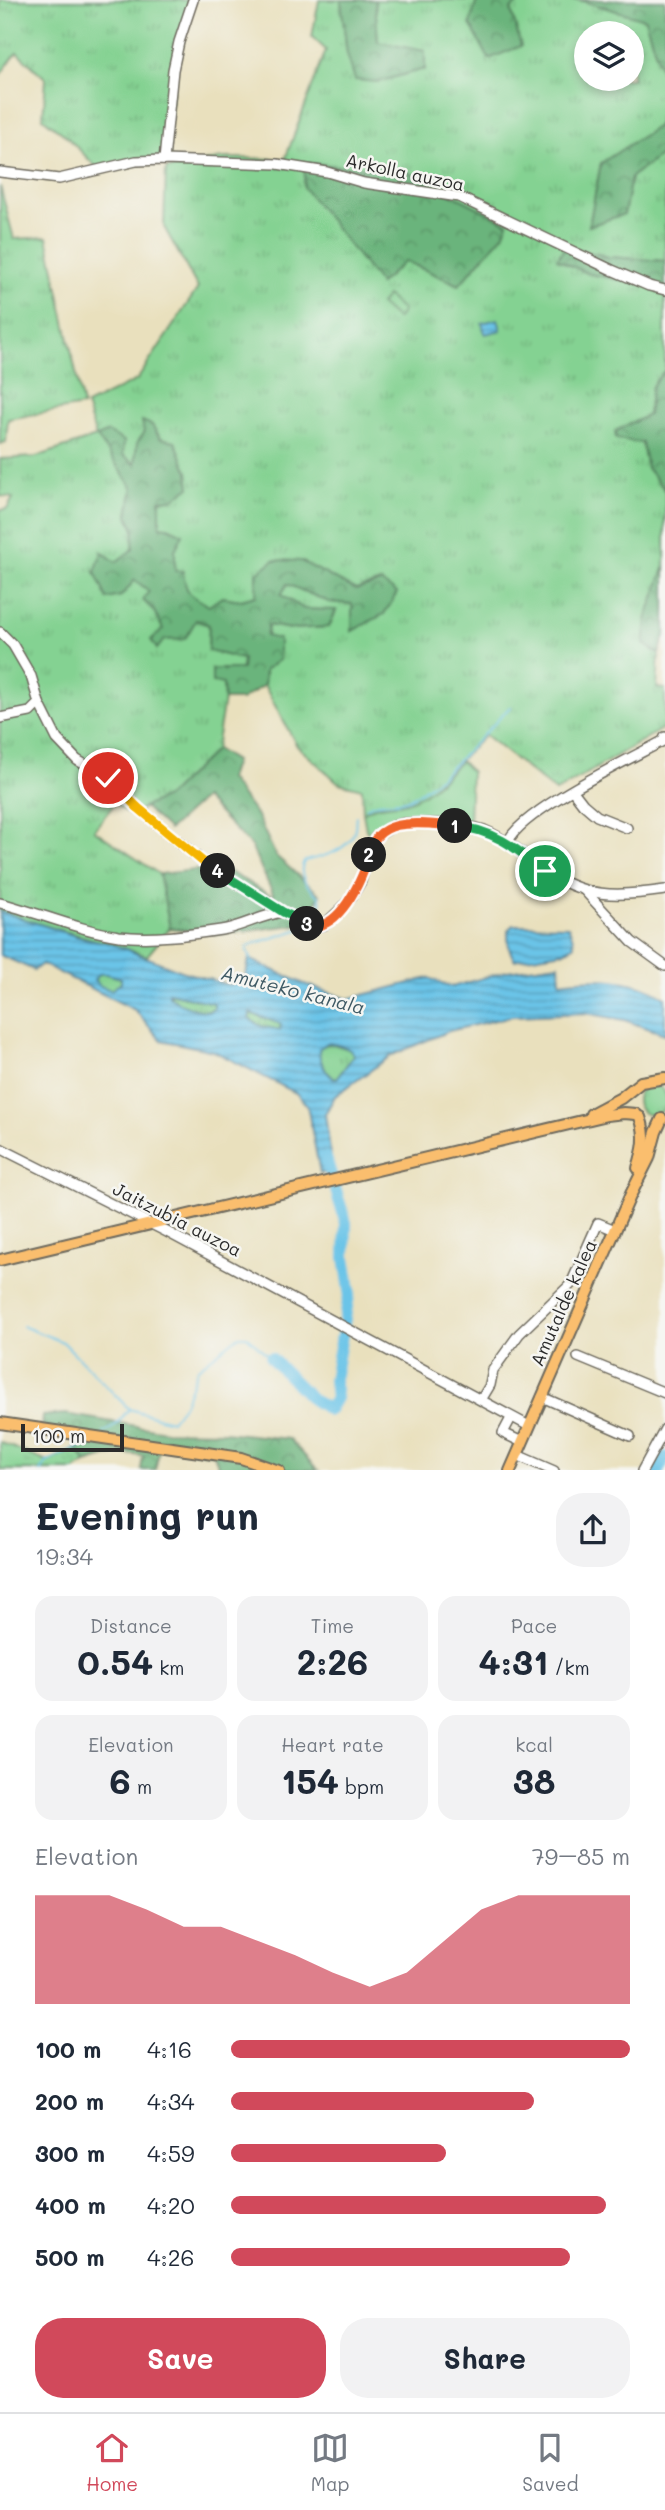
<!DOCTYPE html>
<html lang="en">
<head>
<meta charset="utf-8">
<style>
	:root { --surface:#fff; --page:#f2f2f3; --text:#1f2937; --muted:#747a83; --line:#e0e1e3; --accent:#d1495b }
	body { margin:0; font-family:Mali,sans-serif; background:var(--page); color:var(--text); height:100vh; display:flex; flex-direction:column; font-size:26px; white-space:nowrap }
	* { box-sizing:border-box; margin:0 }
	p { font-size:23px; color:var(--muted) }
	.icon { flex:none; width:38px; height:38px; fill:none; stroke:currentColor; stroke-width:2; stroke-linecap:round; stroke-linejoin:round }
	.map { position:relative; height:1470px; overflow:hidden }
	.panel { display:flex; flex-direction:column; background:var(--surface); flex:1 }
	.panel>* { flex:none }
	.tools { position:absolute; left:574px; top:21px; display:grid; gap:14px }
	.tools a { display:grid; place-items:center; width:70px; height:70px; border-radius:50%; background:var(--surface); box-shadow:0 4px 10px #0003; font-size:35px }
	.scale { position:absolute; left:21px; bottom:18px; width:103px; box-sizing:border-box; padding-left:7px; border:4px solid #2b2b2b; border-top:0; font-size:19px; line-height:24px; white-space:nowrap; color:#2b2b2b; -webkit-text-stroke:5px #f6f6f2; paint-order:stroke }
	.pin { position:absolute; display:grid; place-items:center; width:60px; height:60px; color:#fff; margin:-30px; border:4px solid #fff; border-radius:50%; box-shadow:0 2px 7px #0007 }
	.km { position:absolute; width:35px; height:35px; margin:-18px; border-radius:50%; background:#222; color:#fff; font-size:19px; line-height:35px; text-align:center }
	.round { display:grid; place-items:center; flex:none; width:74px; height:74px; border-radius:28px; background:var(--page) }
	.summary { display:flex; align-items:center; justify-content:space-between; height:119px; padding:0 35px }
	h1 { font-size:38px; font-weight:700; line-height:52px }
	.stats { display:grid; grid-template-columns:repeat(3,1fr); gap:10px; height:119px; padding:7px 35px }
	.stats div { display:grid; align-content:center; border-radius:18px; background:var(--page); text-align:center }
	.stats b { font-size:35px; font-weight:700 }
	.stats small { font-size:19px; font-weight:400 }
	.stats p { font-size:19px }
	.chart { height:196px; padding:14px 35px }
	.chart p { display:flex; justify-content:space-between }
	.chart svg { width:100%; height:126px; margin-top:7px; fill:var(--accent); opacity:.7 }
	.action { display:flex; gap:14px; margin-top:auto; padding:14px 35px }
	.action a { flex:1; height:80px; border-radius:28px; background:var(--accent); color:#fff; font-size:28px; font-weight:700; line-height:80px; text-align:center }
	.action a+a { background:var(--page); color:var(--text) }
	ul { padding:0 35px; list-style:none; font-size:23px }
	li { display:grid; grid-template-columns:112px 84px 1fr; align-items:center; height:52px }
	li i { height:18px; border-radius:9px; background:var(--accent) }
	.tabs { display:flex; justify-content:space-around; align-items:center; height:98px; border-top:2px solid var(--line); background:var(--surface); font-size:19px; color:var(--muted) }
	.tabs a { display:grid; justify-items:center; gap:4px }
	.tabs .selected { color:var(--accent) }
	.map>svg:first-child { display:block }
	.grass { fill:url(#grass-tufts); stroke:#587e5e; stroke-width:2; fill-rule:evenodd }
	.forest { fill:url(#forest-crowns); stroke:#4b7054; stroke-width:2 }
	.pitch { fill:#84d292; stroke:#587e5e; stroke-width:2 }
	.water { fill:url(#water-rules); stroke:#4b788a; stroke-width:2; fill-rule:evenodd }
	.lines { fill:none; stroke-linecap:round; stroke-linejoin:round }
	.stream { stroke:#6bc4e8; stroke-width:2 }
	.river { stroke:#6bc4e8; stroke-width:12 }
	.minor-casing { stroke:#6e6a5e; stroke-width:12 }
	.major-casing { stroke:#6e6a5e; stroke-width:14 }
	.minor { stroke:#fff; stroke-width:9 }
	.major { stroke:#fabe6e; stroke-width:10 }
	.split-1-casing { stroke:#fff; stroke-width:14 }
	.split-2-casing { stroke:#fff; stroke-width:14 }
	.split-3-casing { stroke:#fff; stroke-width:14 }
	.split-4-casing { stroke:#fff; stroke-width:14 }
	.split-5-casing { stroke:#fff; stroke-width:14 }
	.split-6-casing { stroke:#fff; stroke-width:14 }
	.split-1 { stroke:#22a559; stroke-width:9 }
	.split-2 { stroke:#f0652b; stroke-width:9 }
	.split-3 { stroke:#f0652b; stroke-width:9 }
	.split-4 { stroke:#22a559; stroke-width:9 }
	.split-5 { stroke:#f5b400; stroke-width:9 }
	.split-6 { stroke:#f5b400; stroke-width:9 }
	.labels { text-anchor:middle; stroke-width:5; stroke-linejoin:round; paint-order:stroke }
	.street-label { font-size:18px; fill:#2b2b2b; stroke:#f6f6f2 }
	.water-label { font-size:19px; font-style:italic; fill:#3e5964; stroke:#f6f6f2 }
</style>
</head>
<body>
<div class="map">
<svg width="665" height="1471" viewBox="0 0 665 1471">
	<defs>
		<pattern id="grass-tufts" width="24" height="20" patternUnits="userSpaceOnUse" patternTransform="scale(1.75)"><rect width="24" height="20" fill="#84d292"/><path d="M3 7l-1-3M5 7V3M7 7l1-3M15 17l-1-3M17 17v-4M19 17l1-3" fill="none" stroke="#72b47e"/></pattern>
		<pattern id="forest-crowns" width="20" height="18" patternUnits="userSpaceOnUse" patternTransform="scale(1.75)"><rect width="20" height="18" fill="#6bb47c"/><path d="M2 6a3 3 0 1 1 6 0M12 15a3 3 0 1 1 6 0" fill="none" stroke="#589366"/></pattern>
		<pattern id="water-rules" width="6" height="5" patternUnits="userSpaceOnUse" patternTransform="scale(1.75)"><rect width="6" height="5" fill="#6bc4e8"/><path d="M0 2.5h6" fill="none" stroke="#589fbc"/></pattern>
	</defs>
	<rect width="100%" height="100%" fill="#f6f6f2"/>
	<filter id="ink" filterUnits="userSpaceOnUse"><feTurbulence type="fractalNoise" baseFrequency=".0143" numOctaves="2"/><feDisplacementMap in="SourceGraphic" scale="14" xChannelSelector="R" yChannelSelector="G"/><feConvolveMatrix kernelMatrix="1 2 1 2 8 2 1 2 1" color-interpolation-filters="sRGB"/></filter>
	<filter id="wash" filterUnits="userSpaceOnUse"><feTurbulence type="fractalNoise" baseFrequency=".00686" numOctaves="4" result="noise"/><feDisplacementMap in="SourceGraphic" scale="28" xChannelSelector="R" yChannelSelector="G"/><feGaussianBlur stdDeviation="1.57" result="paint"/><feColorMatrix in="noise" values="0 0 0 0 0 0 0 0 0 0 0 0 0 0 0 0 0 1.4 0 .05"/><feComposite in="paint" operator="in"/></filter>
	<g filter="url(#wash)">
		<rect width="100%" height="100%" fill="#e9e0bd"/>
		<g class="grass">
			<path d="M0 0H192L177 52 165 160 101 172 67 137 43 118 46 79 17 52 0 75Z"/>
			<path d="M319 0H341L347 54 425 70V51L378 43 375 0H477L471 24 511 8 522 0H579L645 19 665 83V98L658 126 601 163 589 226 624 214 631 177 665 152V261L609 257 565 247 665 288V370L652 386 648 416 617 439 642 443 647 468 665 490V566L648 615 644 644 659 654 657 688 665 689V727L556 792 485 735 432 788 417 798 416 813C398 804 380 800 363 813L362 789 339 783 297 746 264 685 268 625 291 629 329 627 336 611 304 609 280 595 287 584 329 602 352 604V630L380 582 356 590 257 573 256 596 241 600 222 597 209 606 191 595 175 571V550L159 526V500L188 472C179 453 163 444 152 425L137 443 136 465 123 455 108 432 123 475 133 488 128 515 134 530 133 549 116 562 102 552 121 596 135 580 149 591 143 600 154 611 163 629 157 648 163 640 195 620 209 625 208 651 243 659 242 669H212L223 684 224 699 216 749 168 796 130 815 115 803 94 830 159 874 170 928 147 956C98 939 48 929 0 911V510L7 509 13 498 0 496V459L36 457 96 437 86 405 137 380 198 288 164 227 166 169 223 158 285 159 326 50 312 37ZM586 33H632V79H586ZM408 172 459 285 405 261 380 284Z"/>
			<path d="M0 186 14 239 47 237 83 406 8 419 6 442 0 444Z"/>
			<path d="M99 974H107L121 978V983L111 990C105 989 96 986 94 980Z"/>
			<path d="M168 993 214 1003V1008C201 1016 175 1006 168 993Z"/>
			<path d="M250 1013 281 1024 280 1031 261 1026 249 1019Z"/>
			<path d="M333 1044 352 1050 354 1055 337 1078H333C324 1069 319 1062 318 1049L322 1045Z"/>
			<circle cx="652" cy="1100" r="15"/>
			<path d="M0 1442 47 1462 77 1449 86 1463 75 1470H0Z"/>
		</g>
		<g class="forest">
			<path d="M341 0H375L378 42 425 51V69L377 82 355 80 347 54Z"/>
			<path d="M477 0H522L511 9 521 46 489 59 470 24Z"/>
			<path d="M579 0H665V83L645 19Z"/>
			<path d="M665 98V152L631 177 624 214 589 226 601 163 658 126Z"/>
			<path d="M305 163 408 172 508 223 503 235 459 285 405 261 380 284 304 188Z"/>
			<path d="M565 247 609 257 665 261V288L589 274 557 259Z"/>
			<path d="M665 370V490L647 468 642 443 616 439 615 431 648 415 652 386Z"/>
			<path d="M142 421 152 425 160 438 175 441 188 472 190 487 173 499 160 500V526L168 527 183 534 175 550V571H183C186 595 189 594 209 606L222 597 241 600 256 596 257 573 274 560 301 561 356 590 381 582 397 593 384 614 352 631V604L329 602 287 584 281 595 304 609 336 610 329 627 291 629 268 625 266 636 279 639V660L265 670 264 685 241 700H224L223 684 212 682V669H242L243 659 208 651 209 625 196 620 185 639 164 640 157 649 151 640 163 629 154 611 143 600 149 591 135 580 121 596 107 599 95 572 102 552 116 562 133 549 134 530 128 515 133 488 97 437 108 432 124 441 123 455 135 464 137 443 144 433Z"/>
			<path d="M665 566V635L659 654 644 644 648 615Z"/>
			<path d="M216 749 235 761 229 779 257 816 276 856 320 895 304 924 217 934 170 928 159 874 221 867 275 898 251 846 204 798 169 830 144 807 168 796Z"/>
			<path d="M65 1414 166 1431 224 1432 289 1439 318 1470H220L214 1454 160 1447 155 1470H141L143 1456 118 1453 86 1463 77 1449 104 1439 42 1429 43 1416Z"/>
		</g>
		<g class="pitch">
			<path d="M387 296 403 311 397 319 380 304Z"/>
			<path d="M461 761 471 772 469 821C447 819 423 814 401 821 390 824 381 833 370 834L366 830 363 813C377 802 393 807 409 801 430 794 445 775 461 761Z"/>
		</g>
		<g class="water">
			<path d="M498 319 501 330 485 334 482 323Z"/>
			<path d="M0 911 79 937 110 943 184 972 229 985 245 980 249 959 304 984 348 999 429 978 452 987 507 971 559 964 560 982C598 977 632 977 665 997V1034L624 1020 586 1013 512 1016 449 1031 392 1055 335 1096 325 1114 333 1173H320L307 1105 296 1093 214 1051 161 1040 135 1010 42 964 34 970 0 955ZM99 974H107L121 978V983L111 990 100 986 94 980ZM169 993 214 1003V1008L209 1011C194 1010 180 1006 169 996ZM250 1013 281 1024 280 1030 261 1026 249 1019ZM327 1043C336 1044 349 1046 354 1055L337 1078H333C324 1070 319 1061 319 1049Z"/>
			<path d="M513 925 568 926 573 938 574 946 562 952 515 960C508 951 508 940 508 930Z"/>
		</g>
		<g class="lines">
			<g class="stream">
				<path d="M366 808C379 799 394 805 408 799 439 785 486 732 510 707"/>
				<path d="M311 923 321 903 319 896C308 888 297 875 304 861 322 857 351 851 355 828 356 824 355 820 356 816"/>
				<path d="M251 960 246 948 253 944 307 927"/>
				<path d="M22 1326 63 1342 129 1409"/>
				<path d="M104 1433 115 1426 129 1409 171 1421 184 1404 198 1368 239 1336H247L271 1358"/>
				<path d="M40 1471 47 1462 88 1442"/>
			</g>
			<g class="river">
				<path d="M271 1358 313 1400 329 1410 336 1398 334 1380 350 1290 345 1257 346 1223 326 1158"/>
				<path d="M658 1471 665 1457"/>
			</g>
		</g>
	</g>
	<g filter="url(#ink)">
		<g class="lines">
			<g class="minor-casing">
				<g id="minor">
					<path d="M164 160 173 70 179 42 193 0"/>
					<path d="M0 172 59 179 136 161 164 160 277 164 327 172 364 183 459 197 612 270 649 286 665 290"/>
					<path d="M0 632 13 645 31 676 39 703 57 739 77 760 108 778 137 807 202 861 283 912 301 921 315 927 324 925 338 912 350 899 361 881 371 845 376 837 391 827 404 823C426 823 463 823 484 830 506 839 524 854 542 868 583 899 618 897 665 890"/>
					<path d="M0 718 30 712 39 703"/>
					<path d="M573 791 583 804 597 816 627 828"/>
					<path d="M508 842C520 811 630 759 663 741L665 737"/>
					<path d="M585 891 632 942 665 966"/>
					<path d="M0 903C40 913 78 930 119 936 152 940 188 935 221 930 242 927 261 915 283 912"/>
					<path d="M0 1148 167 1232 529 1426"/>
					<path d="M578 1357 665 1393"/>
					<path d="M542 1397 630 1436"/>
					<path d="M481 1400 490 1385 493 1370 519 1334 571 1284 598 1223 615 1230"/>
					<path d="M511 1418 503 1433 522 1442"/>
					<path d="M517 1455 554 1471"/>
					<path d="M642 1471 665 1429"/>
				</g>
			</g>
			<g class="major-casing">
				<g id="major">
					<path d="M591 1114 621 1098 641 1082 665 1078"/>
					<path d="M638 1168C644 1149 647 1136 640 1117"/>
					<path d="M0 1260 607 1115 624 1113 636 1114"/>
					<path d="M0 1423 241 1458 279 1471"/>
					<path d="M510 1471 631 1194 649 1158 656 1132 662 1119"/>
				</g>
			</g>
			<use href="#minor" class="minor"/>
			<use href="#major" class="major"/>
		</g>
	</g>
	<g class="lines" filter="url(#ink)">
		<g class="split-1-casing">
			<path id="split-1" d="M455 826C493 829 517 849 545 871"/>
		</g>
		<g class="split-2-casing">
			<path id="split-2" d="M369 855C376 814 424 824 455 826"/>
		</g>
		<g class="split-3-casing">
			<path id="split-3" d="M307 924C337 936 363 879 369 855"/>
		</g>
		<g class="split-4-casing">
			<path id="split-4" d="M218 871 283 912 307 924"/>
		</g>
		<g class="split-5-casing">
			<path id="split-5" d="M137 807 202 861 218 871"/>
		</g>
		<g class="split-6-casing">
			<path id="split-6" d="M108 778 137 807"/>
		</g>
		<use href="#split-1" class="split-1"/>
		<use href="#split-2" class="split-2"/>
		<use href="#split-3" class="split-3"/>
		<use href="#split-4" class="split-4"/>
		<use href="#split-5" class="split-5"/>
		<use href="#split-6" class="split-6"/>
	</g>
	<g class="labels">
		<g class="street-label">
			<text transform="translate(405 173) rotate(12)" y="6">Arkolla auzoa</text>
			<text transform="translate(177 1220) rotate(27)" y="6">Jaitzubia auzoa</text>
			<text transform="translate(564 1303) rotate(-66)" y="6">Amutalde kalea</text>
		</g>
		<g class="water-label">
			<text transform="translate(293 990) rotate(14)" y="7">Amuteko kanala</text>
		</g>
	</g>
</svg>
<div class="tools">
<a><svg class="icon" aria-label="layers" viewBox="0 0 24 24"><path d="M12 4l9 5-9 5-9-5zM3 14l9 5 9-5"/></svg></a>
</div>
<div class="scale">100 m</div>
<div class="pin" style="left:545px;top:871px;background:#1e9e55"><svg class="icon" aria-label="arrive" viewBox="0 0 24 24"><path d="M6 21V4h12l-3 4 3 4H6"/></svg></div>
<div class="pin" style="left:108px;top:778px;background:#d93025"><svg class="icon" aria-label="check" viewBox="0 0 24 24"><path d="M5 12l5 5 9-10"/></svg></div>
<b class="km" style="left:455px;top:826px">1</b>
<b class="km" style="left:369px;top:855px">2</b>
<b class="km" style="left:307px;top:924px">3</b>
<b class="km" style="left:218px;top:871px">4</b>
</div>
<section class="panel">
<div class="summary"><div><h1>Evening run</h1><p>19:34</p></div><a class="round"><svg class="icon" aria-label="share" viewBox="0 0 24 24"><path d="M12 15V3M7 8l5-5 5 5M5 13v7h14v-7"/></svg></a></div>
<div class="stats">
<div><p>Distance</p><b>0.54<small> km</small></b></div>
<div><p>Time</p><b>2:26</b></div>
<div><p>Pace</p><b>4:31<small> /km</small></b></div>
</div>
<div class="stats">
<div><p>Elevation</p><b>6<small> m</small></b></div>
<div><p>Heart rate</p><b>154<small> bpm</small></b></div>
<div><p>kcal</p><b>38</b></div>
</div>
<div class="chart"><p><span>Elevation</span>79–85 m</p>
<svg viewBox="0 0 160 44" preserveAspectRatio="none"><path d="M0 44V6L10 6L20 6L30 11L40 17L50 17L60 22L70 27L80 33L90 38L100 33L110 22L120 11L130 6L140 6L150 6L160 6V44z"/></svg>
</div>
<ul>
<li><b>100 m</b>4:16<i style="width:100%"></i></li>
<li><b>200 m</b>4:34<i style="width:76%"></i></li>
<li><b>300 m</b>4:59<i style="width:54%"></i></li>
<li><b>400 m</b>4:20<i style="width:94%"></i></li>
<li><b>500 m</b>4:26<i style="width:85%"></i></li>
</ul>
<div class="action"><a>Save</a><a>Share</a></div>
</section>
<nav class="tabs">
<a class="selected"><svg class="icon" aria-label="home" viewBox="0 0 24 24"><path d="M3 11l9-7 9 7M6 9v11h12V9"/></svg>Home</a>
<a><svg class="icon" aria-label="map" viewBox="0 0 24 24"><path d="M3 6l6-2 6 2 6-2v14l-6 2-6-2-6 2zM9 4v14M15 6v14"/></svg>Map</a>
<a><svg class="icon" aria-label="saved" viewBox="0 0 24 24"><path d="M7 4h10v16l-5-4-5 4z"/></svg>Saved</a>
</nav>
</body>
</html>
